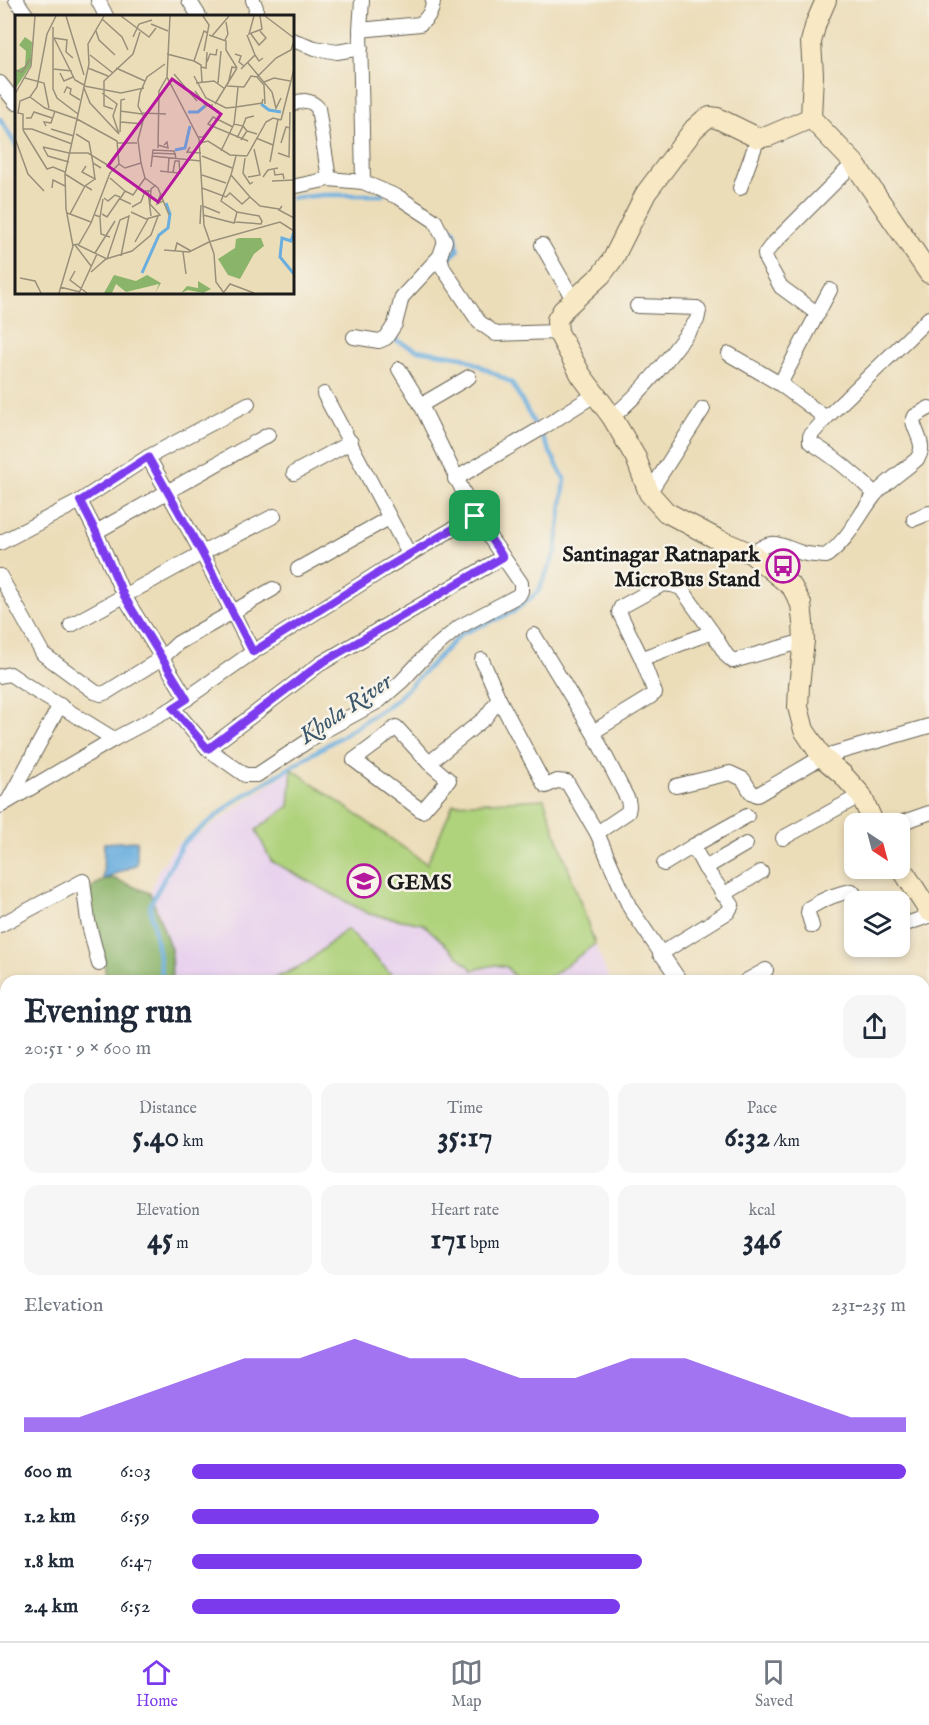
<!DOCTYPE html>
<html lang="en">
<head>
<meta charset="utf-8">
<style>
	:root { --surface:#fff; --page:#f6f6f7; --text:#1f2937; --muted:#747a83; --line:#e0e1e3; --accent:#7c3aed }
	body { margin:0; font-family:"IM FELL English",serif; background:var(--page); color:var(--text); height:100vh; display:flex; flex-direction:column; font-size:22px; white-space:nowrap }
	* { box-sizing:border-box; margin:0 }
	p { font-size:20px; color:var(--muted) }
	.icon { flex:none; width:33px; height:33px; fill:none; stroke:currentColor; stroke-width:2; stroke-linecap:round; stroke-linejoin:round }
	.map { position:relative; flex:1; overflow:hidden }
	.drawer { position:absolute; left:0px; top:975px; width:930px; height:666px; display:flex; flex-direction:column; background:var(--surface); border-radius:18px 18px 0 0; box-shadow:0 3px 9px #0003 }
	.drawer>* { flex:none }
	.needle { width:39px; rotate:144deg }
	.fabs { position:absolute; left:844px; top:813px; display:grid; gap:12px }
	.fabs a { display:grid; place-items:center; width:66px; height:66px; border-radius:12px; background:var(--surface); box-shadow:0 3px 9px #0003; font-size:30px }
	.pin { position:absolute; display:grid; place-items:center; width:51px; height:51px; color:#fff; margin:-26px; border-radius:12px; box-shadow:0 3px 9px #0006 }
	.round { display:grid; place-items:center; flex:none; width:63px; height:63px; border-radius:18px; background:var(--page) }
	.head { display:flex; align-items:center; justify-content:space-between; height:102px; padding:0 24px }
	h1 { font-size:33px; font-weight:700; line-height:45px }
	.figures { display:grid; grid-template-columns:repeat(3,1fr); gap:9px; height:102px; padding:6px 24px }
	.figures div { display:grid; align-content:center; border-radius:15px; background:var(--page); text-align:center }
	.figures b { font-size:30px; font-weight:700 }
	.figures small { font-size:16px; font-weight:400 }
	.figures p { font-size:16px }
	.chart { height:168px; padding:12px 24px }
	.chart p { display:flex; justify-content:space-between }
	.chart svg { width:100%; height:108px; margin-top:6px; fill:var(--accent); opacity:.7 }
	ul { padding:0 24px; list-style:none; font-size:20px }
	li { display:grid; grid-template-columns:96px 72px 1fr; align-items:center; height:45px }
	li i { height:15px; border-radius:8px; background:var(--accent) }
	.tab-bar { display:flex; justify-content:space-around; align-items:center; height:84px; border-top:2px solid var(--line); background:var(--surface); font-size:16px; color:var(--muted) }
	.tab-bar a { display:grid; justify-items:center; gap:3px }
	.tab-bar .selected { color:var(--accent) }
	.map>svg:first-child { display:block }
	.built { fill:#e8d2ee }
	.green { fill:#afd27b; stroke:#66774c; stroke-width:1.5 }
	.forest { fill:#8bb46b; stroke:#546844; stroke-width:1.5 }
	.water { fill:#69aedf; stroke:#42657e; stroke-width:1.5 }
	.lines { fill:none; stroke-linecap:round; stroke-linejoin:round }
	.stream { stroke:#69aedf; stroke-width:4.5 }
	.minor-casing { stroke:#656053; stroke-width:16 }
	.secondary-casing { stroke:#656053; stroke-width:22 }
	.primary-casing { stroke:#656053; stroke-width:25 }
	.minor { stroke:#fff; stroke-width:14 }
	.secondary { stroke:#f8e8c3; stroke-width:20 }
	.primary { stroke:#eec569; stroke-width:22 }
	.route-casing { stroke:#fff; stroke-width:12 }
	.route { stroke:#7c3aed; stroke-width:8 }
	.labels { text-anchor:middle; stroke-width:5; stroke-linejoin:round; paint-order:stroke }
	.poi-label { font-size:22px; font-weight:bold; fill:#1c1c1c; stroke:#f7f3e8; text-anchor:end }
	.water-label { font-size:24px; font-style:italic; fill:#3b566a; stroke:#f7f3e8 }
	.inset-river { fill:none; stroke:#69aedf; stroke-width:3 }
	.inset-road { fill:none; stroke:#99907a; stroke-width:1.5 }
	.view { fill:#b5179e; fill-opacity:0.15; stroke:#b5179e; stroke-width:3 }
	.inset-edge { fill:none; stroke:#1c1c1c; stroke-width:3 }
</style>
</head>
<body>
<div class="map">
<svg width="929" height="1641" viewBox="0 0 929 1641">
	<rect width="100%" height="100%" fill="#f7f3e8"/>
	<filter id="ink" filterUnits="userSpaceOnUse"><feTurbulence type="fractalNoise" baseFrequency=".0167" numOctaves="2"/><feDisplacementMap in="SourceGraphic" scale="12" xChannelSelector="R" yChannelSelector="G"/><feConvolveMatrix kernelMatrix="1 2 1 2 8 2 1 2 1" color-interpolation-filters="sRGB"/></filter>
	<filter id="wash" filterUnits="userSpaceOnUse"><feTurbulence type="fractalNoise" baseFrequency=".008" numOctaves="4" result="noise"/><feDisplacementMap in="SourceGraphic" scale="24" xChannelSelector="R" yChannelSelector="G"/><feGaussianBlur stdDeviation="1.35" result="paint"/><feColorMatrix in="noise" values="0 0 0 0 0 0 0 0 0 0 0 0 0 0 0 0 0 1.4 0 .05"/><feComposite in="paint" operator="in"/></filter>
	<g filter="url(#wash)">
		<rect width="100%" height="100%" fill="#ecddb9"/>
		<g class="built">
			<path d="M292 769 427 864 453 804 544 799 595 944 610 981H172L171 949 151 892 158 870 178 843 201 833Z"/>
			<path d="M924 1576 929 1581V1641H885V1635H924Z"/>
		</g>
		<g class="green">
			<path d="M292 769 427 864 453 804 544 799 595 944 545 981H517L507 967 495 965 473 970 423 924 369 914 271 861 256 830 289 806Z"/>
			<path d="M347 929 398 981H269L305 964Z"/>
		</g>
		<path class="forest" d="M112 878 150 893 171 949 172 981H106L104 959 87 907 92 887 103 880Z"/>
		<path class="water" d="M137 841V864L103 880 104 843Z"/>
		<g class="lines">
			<g class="stream">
				<path d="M0 119 16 145"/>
				<path d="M292 198 323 195H383"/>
				<path d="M438 218 455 232 458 250 447 260"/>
				<path d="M398 329 395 340 417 350 463 357 512 383 535 425"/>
				<path d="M163 981 150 905 183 843 235 801 345 734 395 701 461 634 513 612 538 592 556 551 565 480 541 435"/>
				<path d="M260 1641 264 1635"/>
			</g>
		</g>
	</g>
	<g filter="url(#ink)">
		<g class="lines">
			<g class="minor-casing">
				<g id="minor">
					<path d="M16 0 27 16"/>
					<path d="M98 0 106 16"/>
					<path d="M189 0 199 16"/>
					<path d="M253 0 256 8 255 16"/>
					<path d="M362 0 360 30 363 182 400 198 435 221 445 241 440 256 443 268 479 322 496 334 558 332"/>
					<path d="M360 30 420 24C428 18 433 10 433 0"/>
					<path d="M292 40 315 48 337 52 361 48"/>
					<path d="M0 83 16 103"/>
					<path d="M292 104C303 100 310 99 318 108L329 179"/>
					<path d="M292 187 329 179 363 182"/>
					<path d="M740 188 758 138"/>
					<path d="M542 245 573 299"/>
					<path d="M818 314 781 287 766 260 765 254 771 246 854 163"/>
					<path d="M354 337 379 341 386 338 395 324 402 297 440 256"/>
					<path d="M729 354 780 384 826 418"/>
					<path d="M780 384 830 290"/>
					<path d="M324 394 409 554"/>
					<path d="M248 404 148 457 202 553 253 652"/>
					<path d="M421 405 469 377"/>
					<path d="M612 417C646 389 671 355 697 320L699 311 697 308 637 306"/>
					<path d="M294 473 351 442"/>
					<path d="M455 479 542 428 596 394"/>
					<path d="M649 493 703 409"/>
					<path d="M875 494C855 474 835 457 810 442V436L826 418 929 318"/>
					<path d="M914 519 929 513"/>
					<path d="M96 532 268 435"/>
					<path d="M0 543 80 501 148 457"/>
					<path d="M752 554C774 536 779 546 802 553 809 555 818 555 826 556 849 539 857 518 874 496 882 485 906 469 917 459 927 446 916 435 913 421L915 416 929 408"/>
					<path d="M298 569 389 518"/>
					<path d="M0 576 43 654 95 692 101 694 107 692 162 658 124 596 96 532 80 501"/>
					<path d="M71 625 202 553 274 516"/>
					<path d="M534 635 593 732 628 800 629 806 628 812 597 833"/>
					<path d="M642 659 619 612 621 607 663 584 672 585 681 588 712 632"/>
					<path d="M482 660 499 699 544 784 546 786 557 781 567 782 597 833 630 908 680 981"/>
					<path d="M0 676 10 674 26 685 114 739"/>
					<path d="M187 699 162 658 178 643 273 589"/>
					<path d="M173 708 208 749 245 775H257L320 733 379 701 402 681 427 654 459 627 519 595 521 591V583L475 516 421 405 399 369"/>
					<path d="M396 727 429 763 449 780 422 811 354 760 377 743Z"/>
					<path d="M593 732 650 697 655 693 642 659 646 657 712 632 727 656 733 661 804 641"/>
					<path d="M208 749 320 664 503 557"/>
					<path d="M429 763 485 718 499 699"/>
					<path d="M676 786 730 773 743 779 751 792 757 795 822 757 929 726"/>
					<path d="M8 801 60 705"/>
					<path d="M0 806 114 739 173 708 253 652 386 568 475 516"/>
					<path d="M897 824 929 813"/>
					<path d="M783 838 861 795"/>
					<path d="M664 864 693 846 747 816"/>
					<path d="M705 868 746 844"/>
					<path d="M723 895 761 872"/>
					<path d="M0 925 83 881 88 921 99 964"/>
					<path d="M812 926 808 913 809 908C822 900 837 893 852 891L856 896V902"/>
					<path d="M900 926 929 916"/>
					<path d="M660 954 728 912 732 905 705 868 693 846"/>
					<path d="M746 981 766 970"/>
					<path d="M924 999 929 997"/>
					<path d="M924 1284 929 1298"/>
					<path d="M0 1352 6 1288"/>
					<path d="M0 1364 6 1379"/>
					<path d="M0 1420 6 1419"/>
					<path d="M0 1558 6 1557"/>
					<path d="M341 1635 362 1641"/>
					<path d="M542 1635 561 1641"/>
					<path d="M229 1641 238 1635"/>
				</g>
			</g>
			<g class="secondary-casing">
				<g id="secondary">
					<path d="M826 0 816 23 811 42 813 74 811 118 854 163 929 273"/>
					<path d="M811 118 769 136 758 138 717 118 710 117 704 120 694 129 646 193 613 259 601 275 563 310 557 320 558 332 581 375 612 417 636 458 649 493 666 512 717 539 752 554 792 587 801 604 803 623 804 641 799 686 798 707 804 730 822 757 842 774 861 795 874 824"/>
					<path d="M900 866 929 911"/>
				</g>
			</g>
			<g class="primary-casing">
				<g id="primary">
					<path d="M0 1090 6 1096"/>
					<path d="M924 1560 929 1563"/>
				</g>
			</g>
			<use href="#minor" class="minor"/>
			<use href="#secondary" class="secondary"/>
			<use href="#primary" class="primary"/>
		</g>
	</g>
	<g class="lines" filter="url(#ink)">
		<g class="route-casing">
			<path id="route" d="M148 457 202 553 253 652 386 568 475 516 503 557 320 664 208 749 173 708 187 699 124 596 96 532 80 501Z"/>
		</g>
		<use href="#route" class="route"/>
	</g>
	<defs>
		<g id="bus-ring" transform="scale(1.725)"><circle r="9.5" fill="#f7f3e8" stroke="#b5179e" stroke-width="1.5"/><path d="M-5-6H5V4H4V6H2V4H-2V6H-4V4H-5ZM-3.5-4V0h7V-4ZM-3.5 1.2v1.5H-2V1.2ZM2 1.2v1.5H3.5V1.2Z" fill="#b5179e"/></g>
		<g id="school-ring" transform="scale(1.725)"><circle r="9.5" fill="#f7f3e8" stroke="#b5179e" stroke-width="1.5"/><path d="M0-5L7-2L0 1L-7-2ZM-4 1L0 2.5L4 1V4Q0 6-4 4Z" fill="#b5179e"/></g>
	</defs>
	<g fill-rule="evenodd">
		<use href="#bus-ring" x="783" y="566"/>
		<use href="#school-ring" x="364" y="881"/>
	</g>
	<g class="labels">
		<g class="poi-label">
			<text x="760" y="561">Santinagar Ratnapark<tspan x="760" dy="25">MicroBus Stand</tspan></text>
			<text x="387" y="889" text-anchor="start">GEMS</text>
		</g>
		<g class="water-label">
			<text transform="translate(345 708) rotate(-34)" y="8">Khola River</text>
		</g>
	</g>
	<g transform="translate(15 15)">
		<rect width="279" height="279" fill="#ecddb9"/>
		<path d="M10 22 17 27 16 50 0 74V56L10 51 11 36 4 30ZM225 223H246L249 231 239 239 225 264 213 260 203 244 220 233 221 224ZM99 260 121 266 132 260 146 268 140 278 144 269 111 277 101 269 97 278H89ZM183 266 196 274 188 278 173 275 166 278 172 271 183 273Z" fill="#8bb46b"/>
		<path class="inset-river" d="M246 89 254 95 266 97M173 97H183L190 91M160 135 170 133 175 111M279 217 276 226 267 223 265 242 279 259M127 258 144 220 153 213 155 199 151 188"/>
		<path class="inset-road" d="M41 1 32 19 22 72 15 82 5 86 3 98 8 99V114H17L57 129M51 1 69 60M106 1 134 22 141 13M155 1 152 62 184 124 189 210 199 239 201 267 209 278M188 1 194 10 189 36M239 1 234 19 247 14 245 1M250 1 279 23M87 4 107 22 113 35M136 9 153 16M38 12V74L42 83 63 99M81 16 84 25 100 40M236 19 244 30 251 23 245 16M194 20 211 26V35L222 53M232 20 240 40M197 21 214 1M118 22 124 9 137 5M39 23 60 65 69 70M39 23 52 25 51 37 58 43M210 25 213 19 211 7M152 39 179 46M220 39 226 41 224 47 229 51M75 40 98 58M179 46 189 16 193 18M179 46 186 50 187 67M192 47 195 39 201 40 202 34M233 48 257 77 261 93 266 83M186 52 191 53 192 37M73 53 93 61M101 53 130 66M38 54 57 56M226 54 240 40 244 46 248 43M0 55 7 57 15 44M45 58 49 66 58 62M159 59 182 86M179 61 191 83 211 93 221 92 223 72M242 62 249 70 250 89M10 63 29 68 34 93M249 67 259 63 275 66M181 68 199 66 210 74M203 68 206 36M213 69 217 52 222 53M69 71 106 78 129 73M212 71 229 72 236 61 242 62 261 43 276 35 279 26M69 73 75 88 104 119M180 76 191 91 198 90M49 78 52 72 56 74 55 79 65 85M87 78 102 89 98 101 104 119M0 79 16 51 20 1M15 82 30 93 62 104M200 89 222 53M98 94 89 91V66L118 39 125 17M105 96 127 99M127 98 151 99M11 103H16L19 97 37 103M266 105 279 54M106 107 128 109M219 109 221 92 247 88 248 84M31 111 29 107 36 108 40 96M197 111 233 126M197 111 193 109 198 102 218 112M36 114 59 121M8 115 32 154 38 152 50 157M105 117 106 85 110 84M61 119 74 127 78 148 86 153M183 122H188L197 111M0 123 13 159 29 176M222 123 228 111 232 116M241 123 258 130M226 125 232 116 242 119M102 128H122M185 128 193 126 215 140 232 141M266 128 271 112 275 113M143 130 153 133 152 127 149 130M28 132 33 141 54 147M28 132 54 138M175 132 172 137 186 138M143 133 144 76 152 62M206 136 219 109 228 111 231 103 239 101M55 138H73L94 151M138 138 161 139M263 138 274 142 275 97M137 141 186 146M187 141 217 153M221 141 216 160 235 182M232 141 251 107 258 103 266 105M230 143 228 158 235 169 238 167M255 147 263 104M104 149 110 153 126 148 123 125 129 102 123 91 125 78 132 62 150 49M71 151 67 157 80 164 78 149M136 152 138 135 159 136 161 143M259 155 260 160 268 159 269 164M145 156 153 157 154 142M153 157 165 158 164 146H160L158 157M50 159 69 171M187 160 211 168M216 160 206 186 222 197 244 201 247 206 246 209 220 207M233 162 245 160 239 134M248 162 253 155 263 153M95 163 110 176M130 163 143 173 154 200M257 166 279 165M37 173 38 165 50 171M187 173 211 182 215 178 227 189 235 182 245 191 264 194M77 175 70 171 80 164M110 176 118 180 130 163 126 148M110 176 105 184 116 189M133 176 136 201M146 178 142 189 148 186M89 183 93 186 100 180 105 182M188 191 205 198M267 191 264 195 279 203M117 192 126 187 130 176H136M116 197 131 204 145 200 135 189 136 174 141 170M52 198 55 199 70 171M55 199 76 207M87 199 92 202 105 183M80 200 85 202 88 184M188 200 219 208 222 197M85 202 86 219 95 222M185 209 186 190M120 227 133 204M194 227 265 207 279 216M58 230 64 229 76 208 95 158 104 149 102 126 62 104M60 230 76 251M63 230 92 244 105 205 114 201 106 241M149 235 174 237 194 227M160 236 162 228 176 236M168 237 171 259M80 238 100 206M60 256 55 265 72 278M76 257 91 244 117 236 136 220 143 201M5 263 20 266 26 278M45 272 65 277M209 277 215 269 239 278M44 278 58 231 51 194 50 159 74 49 73 29 89 1M64 278 82 239"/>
		<path class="view" d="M157 64 206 99 143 187 93 151Z"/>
		<rect width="279" height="279" class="inset-edge"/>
	</g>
</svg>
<div class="fabs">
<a><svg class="needle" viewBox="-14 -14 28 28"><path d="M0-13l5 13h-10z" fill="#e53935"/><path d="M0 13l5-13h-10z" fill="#747a83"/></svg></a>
<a><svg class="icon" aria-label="layers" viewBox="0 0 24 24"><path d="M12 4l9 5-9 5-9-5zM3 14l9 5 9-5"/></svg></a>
</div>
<div class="pin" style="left:475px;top:516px;background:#1e9e55"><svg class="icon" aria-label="arrive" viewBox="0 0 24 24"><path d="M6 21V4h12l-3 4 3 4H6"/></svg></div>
<section class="drawer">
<div class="head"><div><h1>Evening run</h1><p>20:51 · 9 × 600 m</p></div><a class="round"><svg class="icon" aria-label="share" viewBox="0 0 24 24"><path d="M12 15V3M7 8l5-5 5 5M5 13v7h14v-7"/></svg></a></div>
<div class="figures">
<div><p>Distance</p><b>5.40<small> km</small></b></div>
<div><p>Time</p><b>35:17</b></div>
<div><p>Pace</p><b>6:32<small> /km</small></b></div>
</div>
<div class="figures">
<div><p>Elevation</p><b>45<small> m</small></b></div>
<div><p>Heart rate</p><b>171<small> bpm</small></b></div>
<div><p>kcal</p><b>346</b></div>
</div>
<div class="chart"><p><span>Elevation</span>231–235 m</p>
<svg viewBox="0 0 160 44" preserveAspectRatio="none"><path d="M0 44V38L10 38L20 30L30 22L40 14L50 14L60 6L70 14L80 14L90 22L100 22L110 14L120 14L130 22L140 30L150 38L160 38V44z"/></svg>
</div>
<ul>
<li><b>600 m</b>6:03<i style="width:100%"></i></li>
<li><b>1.2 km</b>6:59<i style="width:57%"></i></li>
<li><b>1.8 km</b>6:47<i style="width:63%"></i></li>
<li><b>2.4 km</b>6:52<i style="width:60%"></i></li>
</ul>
</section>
</div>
<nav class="tab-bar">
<a class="selected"><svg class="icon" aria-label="home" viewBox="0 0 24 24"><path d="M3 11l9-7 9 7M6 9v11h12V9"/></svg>Home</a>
<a><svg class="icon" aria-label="map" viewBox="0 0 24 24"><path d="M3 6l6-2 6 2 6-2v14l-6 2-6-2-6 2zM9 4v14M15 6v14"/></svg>Map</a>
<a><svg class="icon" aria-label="saved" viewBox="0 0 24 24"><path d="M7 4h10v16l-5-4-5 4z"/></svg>Saved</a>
</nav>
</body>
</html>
